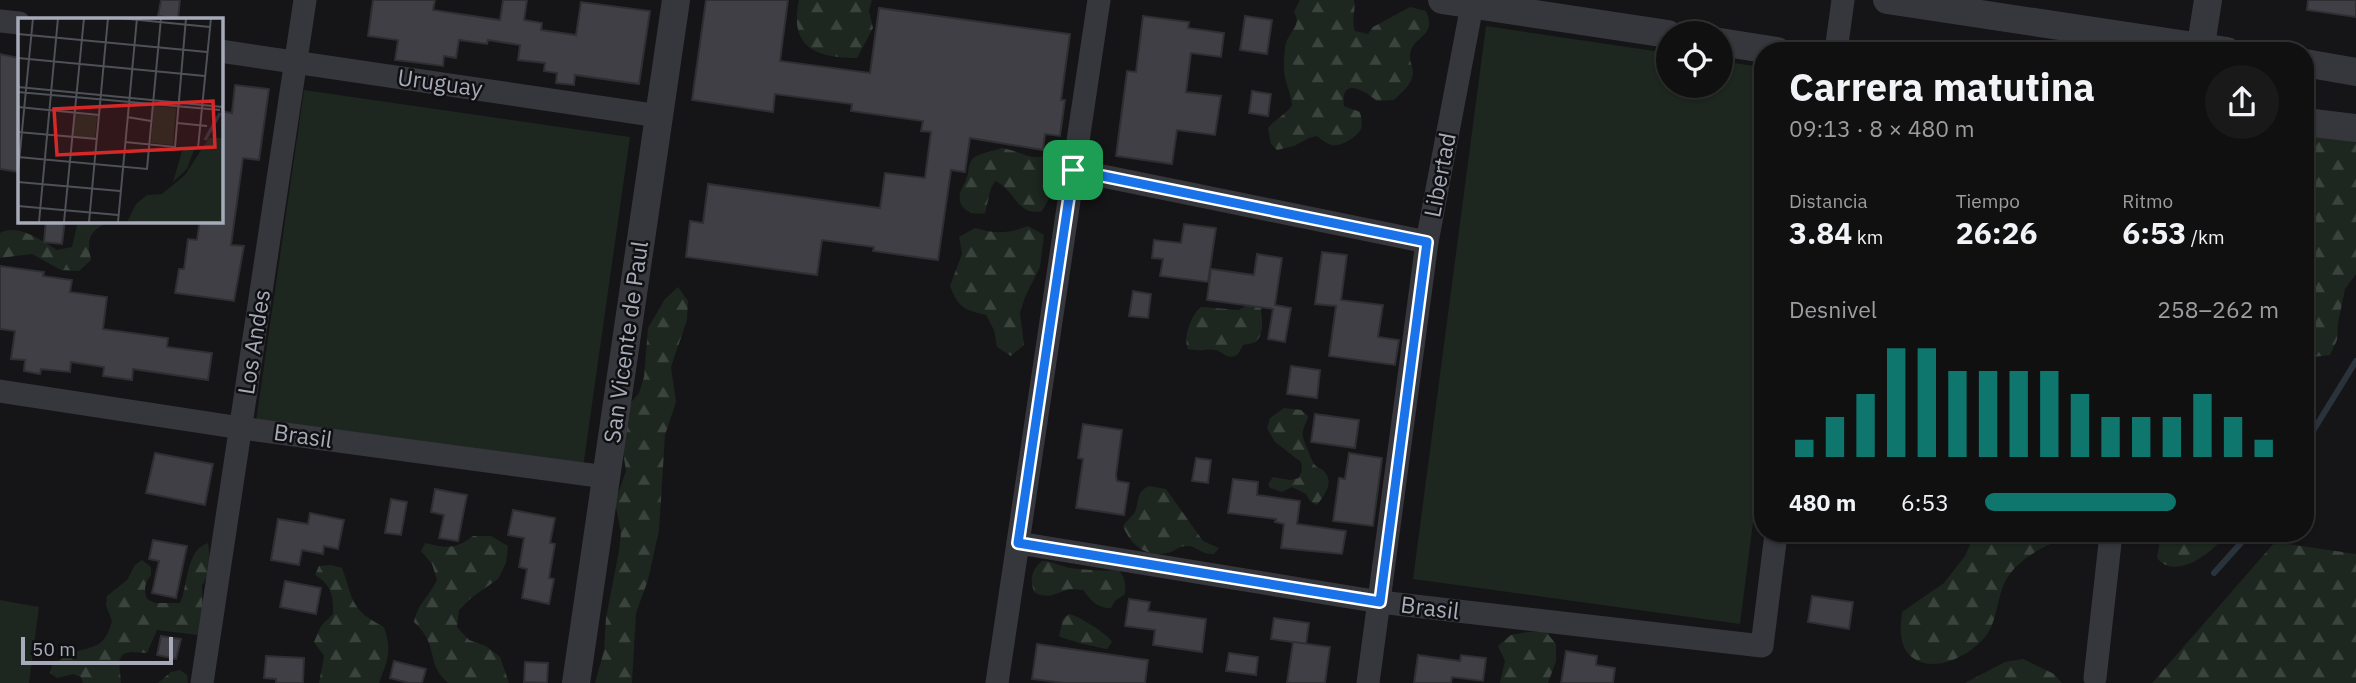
<!DOCTYPE html>
<html lang="es">
<head>
<meta charset="utf-8">
<style>
	:root { --surface:#101011; --page:#19191a; --text:#f1f3f6; --muted:#9c9d9f; --line:#303031; --accent:#0f766e }
	body { margin:0; font-family:"IBM Plex Sans",sans-serif; background:var(--page); color:var(--text); height:100vh; display:flex; flex-direction:column; font-size:26px; white-space:nowrap }
	* { box-sizing:border-box; margin:0 }
	p { font-size:23px; color:var(--muted) }
	.icon { flex:none; width:38px; height:38px; fill:none; stroke:currentColor; stroke-width:2; stroke-linecap:round; stroke-linejoin:round }
	.map { position:relative; flex:1; overflow:hidden }
	.panel { position:absolute; left:1754px; top:42px; width:560px; height:500px; display:flex; flex-direction:column; background:var(--surface); border-radius:28px; box-shadow:0 2px 5px #0004,0 0 0 2px var(--line) }
	.panel>* { flex:none }
	.fabs { position:absolute; left:1656px; top:21px; display:grid; gap:14px }
	.fabs a { display:grid; place-items:center; width:77px; height:77px; border-radius:50%; background:var(--surface); box-shadow:0 2px 5px #0004,0 0 0 2px var(--line); font-size:35px }
	.scale { position:absolute; left:21px; bottom:18px; width:152px; box-sizing:border-box; padding-left:7px; border:4px solid #a6aab9; border-top:0; font-size:19px; line-height:24px; white-space:nowrap; color:#a6aab9; -webkit-text-stroke:5px #101012; paint-order:stroke }
	.pin { position:absolute; display:grid; place-items:center; width:60px; height:60px; color:#fff; margin:-30px; border-radius:14px; box-shadow:0 4px 10px #0006 }
	.round { display:grid; place-items:center; flex:none; width:74px; height:74px; border-radius:37px; background:var(--page) }
	.summary { display:flex; align-items:center; justify-content:space-between; height:119px; padding:0 35px }
	h1 { font-size:38px; font-weight:700; line-height:52px }
	.stats { display:grid; grid-template-columns:repeat(3,1fr); gap:10px; height:119px; padding:7px 35px }
	.stats div { display:grid; align-content:center }
	.stats b { font-size:30px; font-weight:700 }
	.stats small { font-size:19px; font-weight:400 }
	.stats p { font-size:19px }
	.chart { height:196px; padding:14px 35px }
	.chart p { display:flex; justify-content:space-between }
	.chart svg { width:100%; height:126px; margin-top:7px; stroke:var(--accent); stroke-width:6 }
	ul { padding:0 35px; list-style:none; font-size:23px }
	li { display:grid; grid-template-columns:112px 84px 1fr; align-items:center; height:52px }
	li i { height:18px; border-radius:9px; background:var(--accent) }
	.map>svg:first-child { display:block }
	.green { fill:#1d261f }
	.forest { fill:url(#forest-firs) }
	.lines { fill:none; stroke-linecap:round; stroke-linejoin:round }
	.stream { stroke:#2a323c; stroke-width:6 }
	.building { fill:#3f3f45; stroke:#2f2f33; stroke-width:2 }
	.minor { stroke:#36363d; stroke-width:23 }
	.tertiary { stroke:#36363d; stroke-width:28 }
	.route-casing { stroke:#fff; stroke-width:14 }
	.route { stroke:#1a73e8; stroke-width:9 }
	.labels { text-anchor:middle; stroke-width:5; stroke-linejoin:round; paint-order:stroke }
	.street-label { font-size:23px; fill:#a6aab9; stroke:#101012 }
	.inset-river { fill:none; stroke:#2a323c; stroke-width:3.5 }
	.inset-road { fill:none; stroke:#4f5158; stroke-width:2 }
	.view { fill:#d62828; fill-opacity:0.15; stroke:#d62828; stroke-width:3.5 }
	.inset-edge { fill:none; stroke:#a6aab9; stroke-width:3.5 }
</style>
</head>
<body>
<div class="map">
<svg width="2356" height="683" viewBox="0 0 2356 683">
	<defs>
		<pattern id="forest-firs" width="22" height="20" patternUnits="userSpaceOnUse" patternTransform="scale(1.75)"><rect width="22" height="20" fill="#1d261f"/><path d="M5 1l3.5 6h-7zM16 11l3.5 6h-7z" fill="#3b433d"/></pattern>
	</defs>
	<rect width="100%" height="100%" fill="#151517"/>
	<g class="green">
		<path d="M1486 26 1668 53V86H1720V61L1762 67V453L1740 624 1413 579Z"/>
		<path d="M304 90 630 137 583 468 256 421Z"/>
		<path d="M0 600 39 607 29 683H0Z"/>
	</g>
	<g class="forest">
		<path d="M799 0H872L869 11 873 28 857 58C814 58 789 46 799 0Z"/>
		<path d="M1300 0H1354C1356 11 1351 20 1355 31L1368 34 1373 27 1410 7 1426 11C1438 38 1412 35 1410 55 1409 61 1413 67 1413 72 1413 84 1401 93 1394 100L1377 101C1364 90 1340 76 1344 106L1360 112C1361 117 1363 124 1361 129 1357 137 1341 147 1332 145 1327 144 1321 139 1317 136L1309 138 1294 146 1277 150 1271 144 1268 128C1275 119 1286 115 1292 105 1291 95 1287 87 1285 77 1283 68 1284 57 1285 48 1286 33 1303 27 1294 12Z"/>
		<path d="M2305 132 2356 133V274L2345 289 2338 323 2337 340 2330 355 2305 358Z"/>
		<path d="M1002 148C1026 152 1032 165 1056 150L1060 152C1065 165 1050 199 1042 211 1017 217 1015 189 995 181L991 188 985 213C971 216 957 209 960 193 962 187 965 183 967 177 969 172 968 165 971 161 976 153 994 151 1002 148Z"/>
		<path d="M78 221H110C90 231 86 237 91 260L79 271 61 270 32 254 0 258V233C18 223 42 241 57 250L72 247Z"/>
		<path d="M1028 226 1044 235 1040 267 1025 297 1020 313 1024 345 1011 356 997 347 994 330 986 315C964 310 958 307 950 286L962 254 959 237 975 228C996 234 1008 234 1028 226Z"/>
		<path d="M678 287 688 301 687 320 671 367 676 402 665 435 659 530 648 580 636 613 632 683H595L604 651 606 618 619 551 621 533 615 502 626 471 621 438 628 406 639 393 644 377 648 328 665 299Z"/>
		<path d="M1250 303 1261 306C1261 316 1266 335 1255 342 1251 344 1247 344 1243 345 1242 347 1239 353 1237 355 1228 360 1223 352 1216 350 1206 348 1198 352 1188 349 1183 337 1191 315 1201 307L1239 310Z"/>
		<path d="M1284 408 1301 410 1308 416C1307 423 1301 430 1303 437 1304 441 1312 461 1314 464 1316 467 1320 468 1323 470 1335 482 1325 494 1317 505L1310 501 1306 494 1292 487 1282 492 1270 488 1268 484 1273 477 1290 480 1299 478 1302 470 1301 462 1275 442 1267 428 1270 418Z"/>
		<path d="M1149 486 1166 489 1203 541 1219 548 1214 554C1202 555 1198 547 1188 546 1179 545 1174 552 1167 553 1146 558 1130 544 1123 526 1126 521 1133 516 1135 512 1140 500 1135 493 1149 486Z"/>
		<path d="M1975 534H2073C2048 545 2023 554 2007 578 1999 591 1998 610 1992 625 1983 649 1941 674 1916 660 1898 650 1900 629 1902 612L1944 583 1965 556Z"/>
		<path d="M2161 534H2225C2214 553 2175 581 2157 558Z"/>
		<path d="M473 536H491L508 546 506 563 498 579 471 598 459 610 457 627 469 640 486 646 500 657 509 683H448C429 666 436 654 425 635 422 630 418 626 414 622 418 603 429 597 437 580L432 564 421 551 425 543C447 548 455 550 473 536Z"/>
		<path d="M2275 542 2356 554V683H2152Z"/>
		<path d="M208 543 211 568 202 586 203 620 198 635 157 630 147 653 131 652 123 654 119 661 121 683H83L81 677 73 674 57 678 50 673 52 665C59 661 64 656 71 653 93 646 105 649 112 621L106 605 107 596 127 580 135 565 142 560 151 567V575C144 584 144 589 147 599L155 603H180C189 583 185 551 208 543Z"/>
		<path d="M1042 561C1052 561 1060 566 1070 568 1086 570 1102 571 1118 570 1125 577 1126 583 1125 594L1115 601 1111 608C1096 608 1091 600 1083 590 1077 590 1069 588 1064 591 1052 595 1046 599 1034 592 1030 579 1031 570 1042 561Z"/>
		<path d="M331 565 342 568C354 600 349 609 384 627 392 651 388 660 379 683H319L324 656 314 642 321 626 333 614C334 597 331 584 315 575L319 566Z"/>
		<path d="M1069 614C1077 615 1108 634 1112 642L1107 649C1099 648 1065 640 1059 636L1063 619Z"/>
		<path d="M1528 632H1546L1556 644V661L1548 683H1500L1505 661 1498 646 1511 635Z"/>
		<path d="M2023 659 2054 674 2062 683H1965L2005 662Z"/>
		<path d="M180 670 187 675 188 683H158L171 672Z"/>
	</g>
	<g class="lines">
		<g class="stream">
			<path d="M2305 444 2356 361"/>
			<path d="M2214 573 2249 534"/>
		</g>
	</g>
	<g class="building">
		<path d="M161 0H180L178 19 158 16Z"/>
		<path d="M373 0H435L433 10 500 20 503 0H527L524 20 542 23 541 30 576 35 581 2 650 11 639 84 575 75 574 85 556 83 557 73 544 71 545 63 518 60 520 45 488 40 487 44 459 40 456 58 444 56 443 66 395 60 398 40 368 36Z"/>
		<path d="M706 0H788L780 61 870 73 879 8 1070 34 1061 100H1065L1060 136 1045 134 1043 150 970 138 965 172 951 170 938 260 873 251 874 247 822 240 817 275 686 257 690 221 703 223 708 184 880 208 885 173 925 178 931 132 921 131 923 121 851 111 852 104 775 94 773 112 692 100Z"/>
		<path d="M2308 0H2356V17L2307 10Z"/>
		<path d="M1143 16 1189 22 1188 28 1224 33 1221 57 1191 53 1186 92 1221 96 1215 135 1177 130 1172 164 1116 156 1127 71 1136 72Z"/>
		<path d="M1245 16 1272 20 1267 54 1240 50Z"/>
		<path d="M0 54 19 58V172L0 169Z"/>
		<path d="M235 85 269 89 259 160 243 158 231 245 244 246 234 301 175 293 179 269H184L188 239 197 240 200 220H220V111L232 113Z"/>
		<path d="M1252 91 1271 94 1268 116 1249 113Z"/>
		<path d="M46 220H65L62 244 44 242Z"/>
		<path d="M1184 224 1216 228 1208 282 1160 276 1163 259 1152 258 1154 240 1181 243Z"/>
		<path d="M1322 252 1347 255 1341 300 1383 305 1378 337 1399 340 1395 365 1329 356 1336 306 1315 304Z"/>
		<path d="M1257 254 1282 258 1275 305 1291 308 1285 342 1268 339 1273 309 1207 300 1211 269 1254 275Z"/>
		<path d="M0 266 44 272 43 276 72 280 70 292 107 297 103 329 168 338 167 347 212 353 208 380 133 369 132 380 103 376 104 367 71 362 70 372 41 369 40 374 24 371 25 360 11 359 15 331 0 329Z"/>
		<path d="M1133 291 1151 294 1148 318 1129 316Z"/>
		<path d="M1291 366 1320 370 1317 398 1287 394Z"/>
		<path d="M1315 414 1359 420 1355 448 1311 442Z"/>
		<path d="M1083 424 1122 430 1116 475 1117 481 1129 483 1124 515 1076 508 1083 459 1078 458Z"/>
		<path d="M155 453 213 464 205 505 146 493Z"/>
		<path d="M1349 453 1382 458 1373 526 1333 521 1339 478 1345 479Z"/>
		<path d="M1196 458 1211 460 1208 483 1192 481Z"/>
		<path d="M1233 479 1258 482 1257 495 1300 501 1297 524 1346 531 1342 554 1281 548 1284 524 1275 522 1276 519 1228 513Z"/>
		<path d="M435 489 467 495 458 541 439 538 444 515 431 512Z"/>
		<path d="M391 499 407 502 401 535 385 533Z"/>
		<path d="M513 510 555 518 550 543 555 544 549 578 554 579 549 604 522 598 527 569 519 567 524 538 508 535Z"/>
		<path d="M310 513 344 520 338 549 324 546 323 554 302 550 299 565 271 560 278 519 308 524Z"/>
		<path d="M153 540 187 546 176 598 152 593 159 561 149 559Z"/>
		<path d="M285 581 321 588 316 614 280 607Z"/>
		<path d="M1812 596 1853 602 1849 629 1808 622Z"/>
		<path d="M1129 599 1150 602 1148 611 1206 619 1202 652 1153 645 1155 630 1125 626Z"/>
		<path d="M1274 618 1309 623 1306 644 1271 639Z"/>
		<path d="M161 636 181 639 176 659 157 655Z"/>
		<path d="M1293 642 1330 647 1325 683H1287Z"/>
		<path d="M1037 644 1148 660 1145 683H1064L1032 679Z"/>
		<path d="M1566 651 1597 656 1596 665 1615 668 1613 683H1561Z"/>
		<path d="M1229 653 1258 657 1256 675 1226 671Z"/>
		<path d="M1418 655 1460 661 1461 655 1486 658 1483 681 1452 677 1451 683H1414Z"/>
		<path d="M266 656 304 658 303 683H276V679L264 678Z"/>
		<path d="M394 661 426 669 422 683H409L390 678Z"/>
		<path d="M525 662 548 663 547 683 524 682Z"/>
	</g>
	<g class="lines">
		<g class="minor">
			<path d="M0 21 19 23"/>
			<path d="M220 51 659 116"/>
			<path d="M1836 51 1843 0"/>
			<path d="M1073 170 1427 242"/>
			<path d="M0 391 241 428 606 477"/>
			<path d="M1018 543 1380 602 1762 646 1776 534"/>
			<path d="M2095 678 2111 534"/>
			<path d="M202 683 305 0"/>
			<path d="M997 683 1099 0"/>
			<path d="M1368 683 1427 242 1473 0"/>
		</g>
		<g class="tertiary">
			<path d="M1442 0 1668 34"/>
			<path d="M1887 0 2227 51"/>
			<path d="M1720 42 1777 51"/>
			<path d="M2200 51 2208 0"/>
			<path d="M2305 63 2356 72"/>
			<path d="M2305 122 2356 128"/>
			<path d="M576 683 676 0"/>
		</g>
	</g>
	<g class="lines">
		<g class="route-casing">
			<path id="route" d="M1073 170 1427 242 1380 602 1018 543Z"/>
		</g>
		<use href="#route" class="route"/>
	</g>
	<g class="labels">
		<g class="street-label">
			<text transform="translate(440 83) rotate(8)" y="8">Uruguay</text>
			<text transform="translate(1440 175) rotate(-79)" y="8">Libertad</text>
			<text transform="translate(254 342) rotate(-81)" y="8">Los Andes</text>
			<text transform="translate(626 342) rotate(-82)" y="8">San Vicente de Paul</text>
			<text transform="translate(303 436) rotate(8)" y="8">Brasil</text>
			<text transform="translate(1430 608) rotate(7)" y="8">Brasil</text>
		</g>
	</g>
	<g transform="translate(18 18)">
		<rect width="205" height="205" fill="#151517"/>
		<path d="M136 88 158 90 155 127 133 125ZM57 96 79 98 77 121 55 119Z" fill="#1d261f"/>
		<path d="M191 120H205V204H109L118 186 129 177 144 176 167 157ZM177 129 169 151 155 164 164 133Z" fill="#1d261f"/>
		<path class="inset-river" d="M187 122 202 95"/>
		<path class="inset-road" d="M101 0 192 9M0 16 189 34M0 40 187 58M0 69 205 89M0 74 202 92M0 89 81 97M109 99 133 103M159 105 189 108M0 114 79 121M107 124 157 129 168 0M180 130 193 0M0 139 129 151 143 0M0 154 15 0M0 164 102 173M0 188 100 197M21 204 40 0M46 204 66 0M71 204 90 0M100 204 119 0"/>
		<path class="view" d="M195 83 197 129 39 137 36 91Z"/>
		<rect width="205" height="205" class="inset-edge"/>
	</g>
</svg>
<div class="fabs">
<a><svg class="icon" aria-label="locate" viewBox="0 0 24 24"><circle cx="12" cy="12" r="6"/><path d="M12 2v4M12 18v4M2 12h4M18 12h4"/></svg></a>
</div>
<div class="scale">50 m</div>
<div class="pin" style="left:1073px;top:170px;background:#1e9e55"><svg class="icon" aria-label="arrive" viewBox="0 0 24 24"><path d="M6 21V4h12l-3 4 3 4H6"/></svg></div>
<section class="panel">
<div class="summary"><div><h1>Carrera matutina</h1><p>09:13 · 8 × 480 m</p></div><a class="round"><svg class="icon" aria-label="share" viewBox="0 0 24 24"><path d="M12 15V3M7 8l5-5 5 5M5 13v7h14v-7"/></svg></a></div>
<div class="stats">
<div><p>Distancia</p><b>3.84<small> km</small></b></div>
<div><p>Tiempo</p><b>26:26</b></div>
<div><p>Ritmo</p><b>6:53<small> /km</small></b></div>
</div>
<div class="chart"><p><span>Desnivel</span>258–262 m</p>
<svg viewBox="0 0 160 44" preserveAspectRatio="none"><path d="M5 44V38M15 44V30M25 44V22M35 44V6M45 44V6M55 44V14M65 44V14M75 44V14M85 44V14M95 44V22M105 44V30M115 44V30M125 44V30M135 44V22M145 44V30M155 44V38"/></svg>
</div>
<ul>
<li><b>480 m</b>6:53<i style="width:65%"></i></li>
</ul>
</section>
</div>
</body>
</html>
